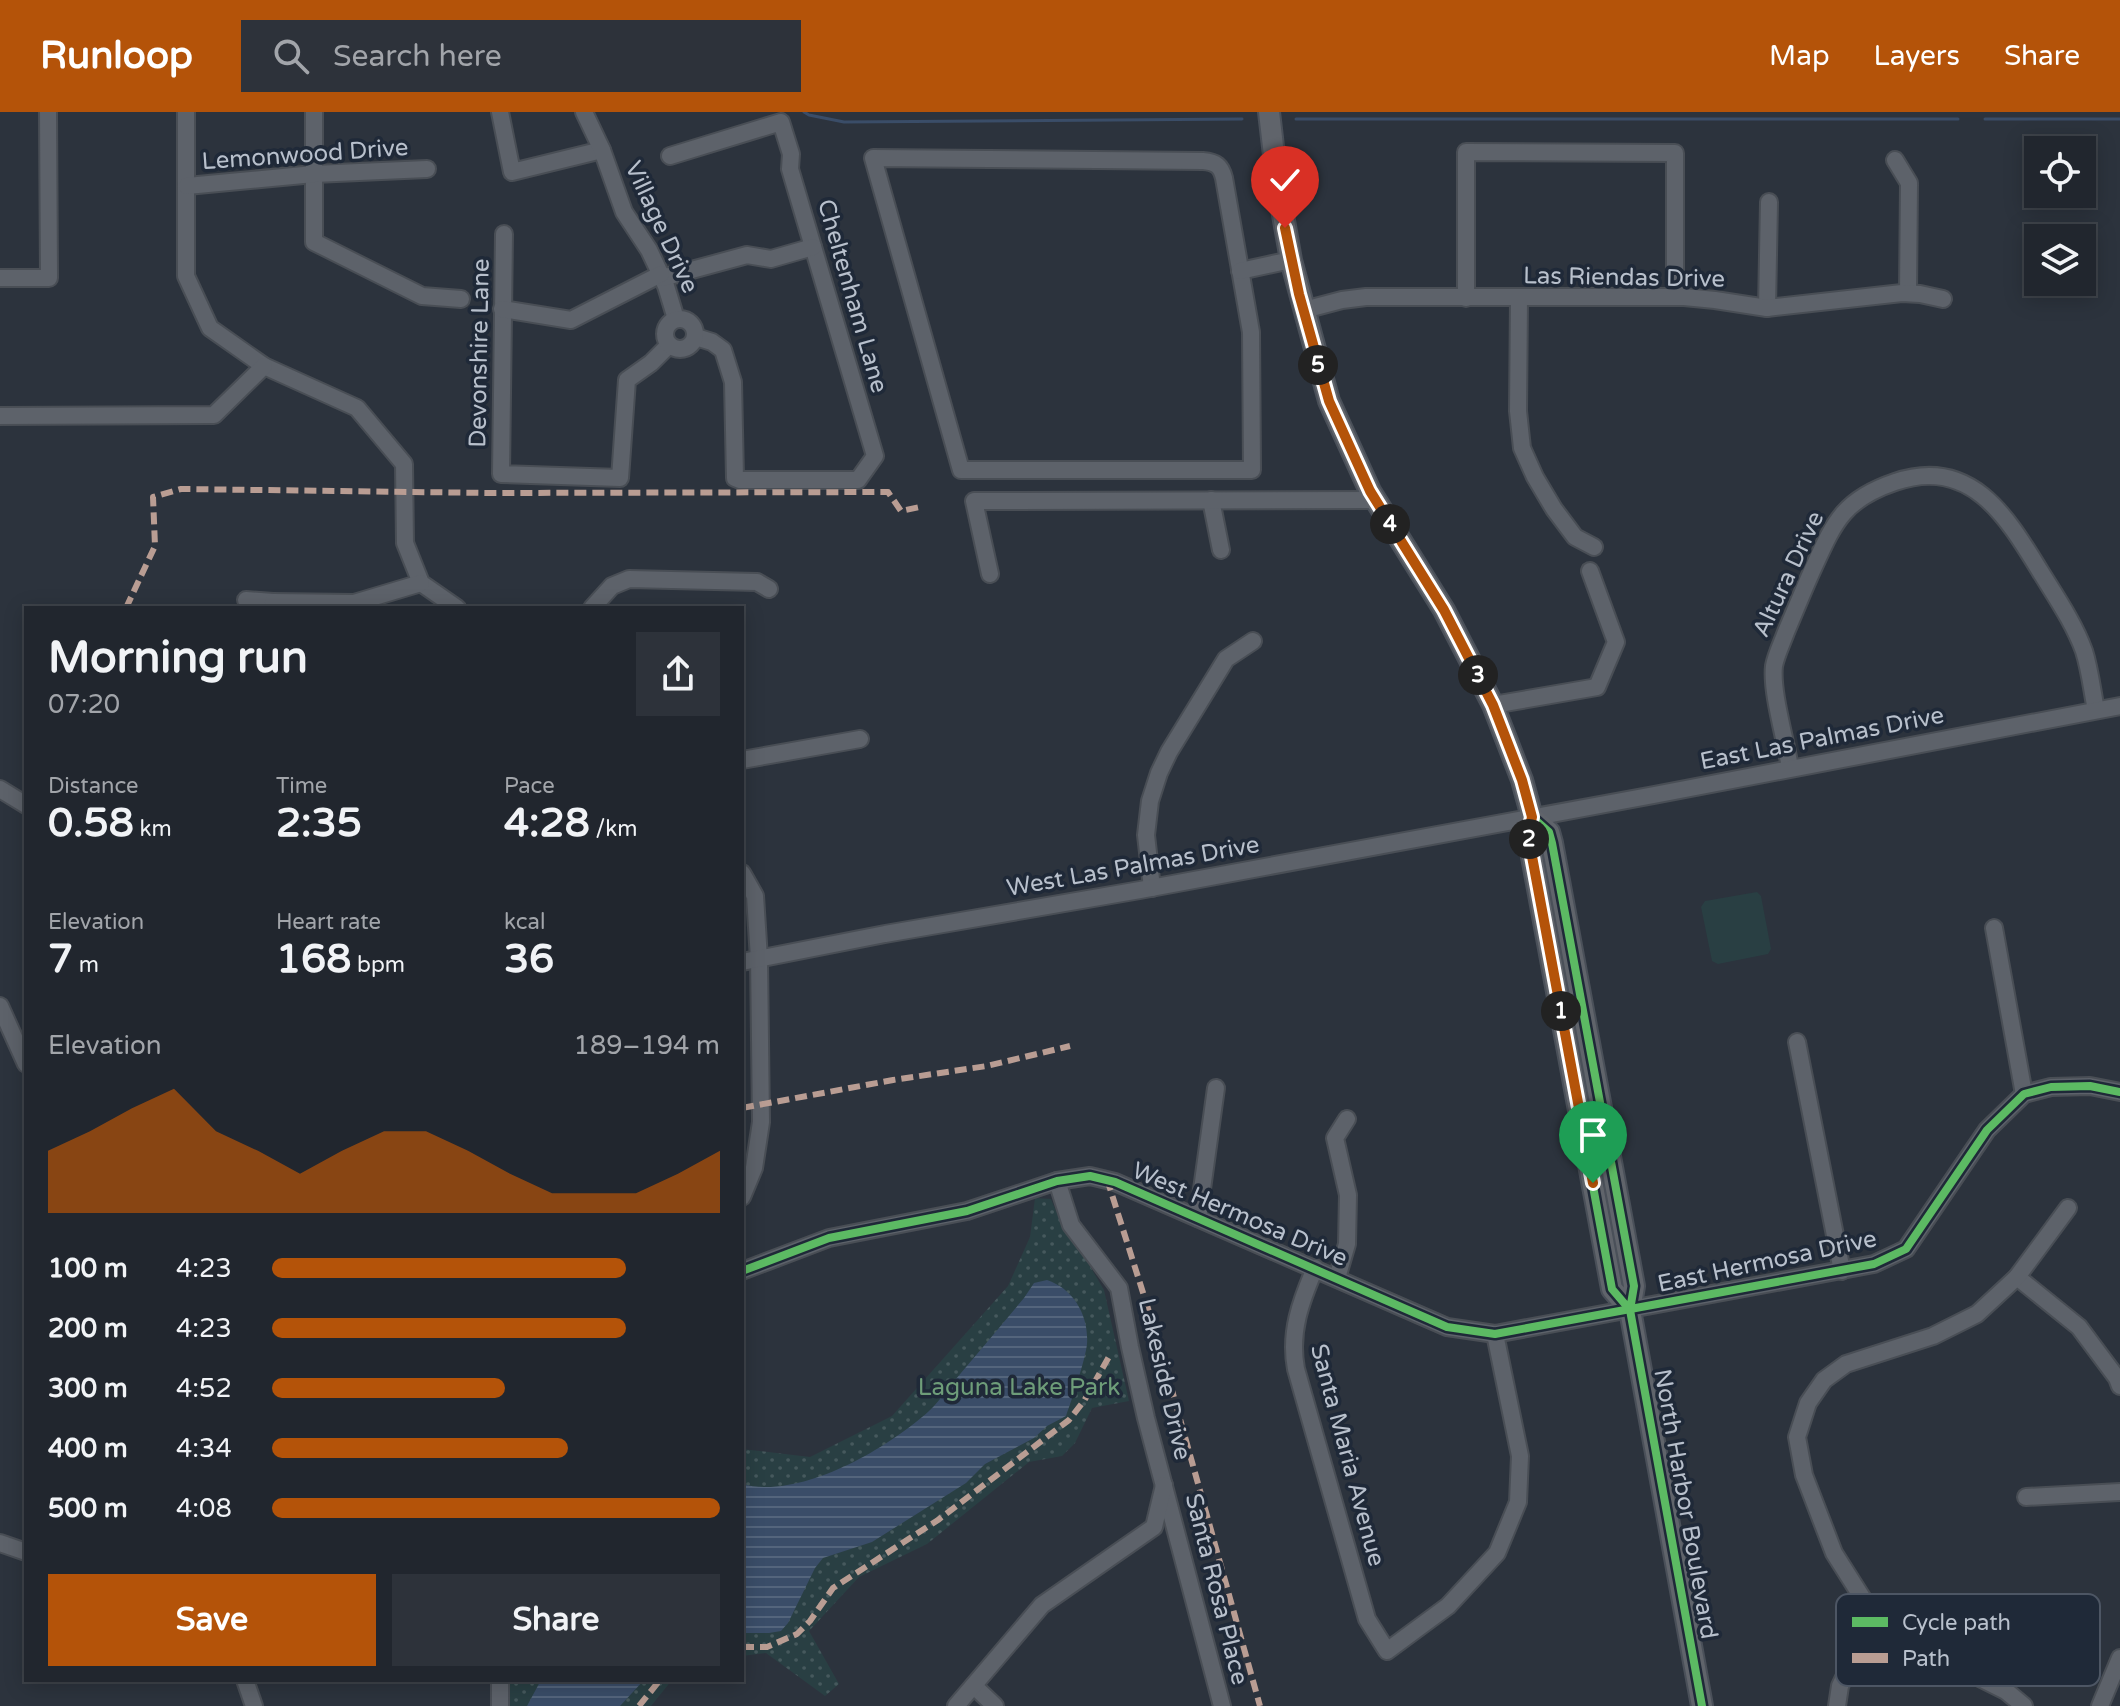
<!DOCTYPE html>
<html lang="en">
<head>
<meta charset="utf-8">
<style>
	:root { --surface:#21262e; --page:#2d323a; --text:#f1f3f6; --muted:#a2a5aa; --line:#3e434a; --accent:#b45309 }
	body { margin:0; font-family:"Varela Round",sans-serif; background:var(--page); color:var(--text); height:100vh; display:flex; flex-direction:column; font-size:30px; white-space:nowrap }
	* { box-sizing:border-box; margin:0 }
	p { font-size:26px; color:var(--muted) }
	.icon { flex:none; width:44px; height:44px; fill:none; stroke:currentColor; stroke-width:2; stroke-linecap:round; stroke-linejoin:round }
	.map { position:relative; flex:1; overflow:hidden }
	.sheet { position:absolute; left:24px; top:494px; width:720px; height:1076px; display:flex; flex-direction:column; background:var(--surface); border-radius:0px; box-shadow:0 4px 20px #0003,0 0 0 2px var(--line) }
	.sheet>* { flex:none }
	.controls { position:absolute; left:2024px; top:24px; display:grid; gap:16px }
	.controls a { display:grid; place-items:center; width:72px; height:72px; border-radius:0px; background:var(--surface); box-shadow:0 4px 20px #0003,0 0 0 2px var(--line); font-size:40px }
	.pin { position:absolute; display:grid; place-items:center; width:68px; height:68px; color:#fff; margin:-82px -34px; border-radius:50% 50% 50% 0; rotate:-45deg; box-shadow:0 0 8px #0007 }
	.pin .icon { rotate:45deg }
	.km { position:absolute; width:40px; height:40px; margin:-20px; border-radius:50%; background:#222; color:#fff; font-size:22px; line-height:40px; text-align:center }
	.round { display:grid; place-items:center; flex:none; width:84px; height:84px; border-radius:0px; background:var(--page) }
	.head { display:flex; align-items:center; justify-content:space-between; height:136px; padding:0 24px }
	h1 { font-size:44px; font-weight:700; line-height:60px }
	.stats { display:grid; grid-template-columns:repeat(3,1fr); gap:12px; height:136px; padding:8px 24px }
	.stats div { display:grid; align-content:center }
	.stats b { font-size:40px; font-weight:700 }
	.stats small { font-size:22px; font-weight:400 }
	.stats p { font-size:22px }
	.chart { height:224px; padding:16px 24px }
	.chart p { display:flex; justify-content:space-between }
	.chart svg { width:100%; height:144px; margin-top:8px; fill:var(--accent); opacity:.7 }
	.primary-button { display:flex; gap:16px; margin-top:auto; padding:16px 24px }
	.primary-button a { flex:1; height:92px; border-radius:0px; background:var(--accent); color:#fff; font-size:32px; font-weight:700; line-height:92px; text-align:center }
	.primary-button a+a { background:var(--page); color:var(--text) }
	ul { padding:0 24px; list-style:none; font-size:26px }
	li { display:grid; grid-template-columns:128px 96px 1fr; align-items:center; height:60px }
	li i { height:20px; border-radius:10px; background:var(--accent) }
	header { display:flex; align-items:center; gap:48px; box-sizing:border-box; height:112px; padding:0 40px; background:var(--accent); color:#fff }
	header strong { font-size:38px }
	nav { display:flex; gap:44px; margin-inline-start:auto; font-size:28px }
	.search { width:560px; height:72px; background:var(--page); display:flex; align-items:center; gap:20px; box-sizing:border-box; padding:0 28px; border-radius:0px; color:var(--muted); font-size:30px }
	.map>svg:first-child { display:block }
	.green { fill:#293f43 }
	.park { fill:url(#park-dots) }
	.water { fill:url(#water-rules) }
	.lines { fill:none; stroke-linecap:round; stroke-linejoin:round }
	.stream { stroke:#3a4d68; stroke-width:3 }
	.minor-casing { stroke:#494e55; stroke-width:20 }
	.major-casing { stroke:#4a5059; stroke-width:24 }
	.minor { stroke:#5d626a; stroke-width:16 }
	.major { stroke:#60646b; stroke-width:20 }
	.quiet { stroke:#b99d93; stroke-width:6; stroke-dasharray:12 6; stroke-linecap:butt }
	.cycleway-casing { stroke:#1f2938; stroke-width:13 }
	.cycleway { stroke:#5cba63; stroke-width:8 }
	.route-casing { stroke:#fff; stroke-width:16 }
	.route { stroke:#b45309; stroke-width:10 }
	.labels { text-anchor:middle; stroke-width:7; stroke-linejoin:round; paint-order:stroke }
	.street-label { font-size:24px; fill:#b8c0cc; stroke:#1f2938 }
	.park-label { font-size:24px; fill:#6e9d79; stroke:#1f2938 }
	.key { fill:#1f2938; stroke:#4d5664; stroke-width:2 }
	.key-label { font-size:22px; fill:#b8c0cc }
</style>
</head>
<body>
<header>
<strong>Runloop</strong>
<div class="search"><svg class="icon" aria-label="search" viewBox="0 0 24 24"><circle cx="10" cy="10" r="6"/><path d="M15 15l6 6"/></svg>Search here</div>
<nav><a>Map</a><a>Layers</a><a>Share</a></nav>
</header>
<div class="map">
<svg width="2120" height="1594" viewBox="0 0 2120 1594">
	<defs>
		<pattern id="park-dots" width="8" height="8" patternUnits="userSpaceOnUse" patternTransform="scale(2)"><rect width="8" height="8" fill="#293f43"/><path d="M2 2h.1M6 6h.1" fill="none" stroke="#46595d" stroke-width="1.8" stroke-linecap="round"/></pattern>
		<pattern id="water-rules" width="6" height="5" patternUnits="userSpaceOnUse" patternTransform="scale(2)"><rect width="6" height="5" fill="#3a4d68"/><path d="M0 2.5h6" fill="none" stroke="#54657c"/></pattern>
	</defs>
	<rect width="100%" height="100%" fill="#2c333d"/>
	<path class="green" d="M1757 780 1761 784 1771 837 1768 842 1718 852 1712 849 1701 795 1705 789Z"/>
	<g class="park">
		<path d="M1035 1086 1051 1087 1063 1116 1084 1144 1104 1178 1129 1289 1092 1296 1075 1331 1062 1344 1029 1350 927 1432 859 1465 809 1519 839 1572 825 1584 766 1541 742 1544V1337L810 1345 892 1304 1008 1174 1030 1125Z"/>
		<path d="M509 1568H672L651 1594H507L510 1580Z"/>
	</g>
	<g class="water">
		<path d="M1047 1168C1074 1177 1089 1204 1087 1232 1085 1249 1072 1287 1066 1304L1047 1314 1034 1326 985 1352 966 1371 872 1430 823 1446 815 1456 788 1511 781 1519 769 1521H742V1372C800 1388 887 1337 929 1299 941 1288 950 1273 961 1261 982 1236 1003 1211 1024 1186L1034 1171Z"/>
		<path d="M541 1568H644L620 1594H527Z"/>
	</g>
	<g class="lines">
		<g class="stream">
			<path d="M804 0 809 3 844 10 1242 7"/>
			<path d="M1296 7H1958"/>
			<path d="M1985 7H2120"/>
		</g>
		<g class="minor-casing">
			<g id="minor">
				<path d="M186 0V164L210 216 264 254 357 296 404 352 405 431 421 471 457 496"/>
				<path d="M314 0V130L422 184 461 187"/>
				<path d="M500 0 512 60 602 38"/>
				<path d="M584 0 602 38 624 100 649 138 666 174 676 207"/>
				<path d="M670 44 781 10 791 42 790 57 875 344 858 368H740L735 366 733 270 723 238 712 230 696 225"/>
				<path d="M873 46 1203 49C1216 50 1221 54 1224 66L1251 220 1252 358H961Z"/>
				<path d="M1895 48 1909 71 1908 181"/>
				<path d="M187 74 314 62 427 57"/>
				<path d="M504 122 501 362 620 366 627 268 651 251 669 233"/>
				<path d="M1240 159 1291 148"/>
				<path d="M0 166H49L48 0"/>
				<path d="M662 166 747 143 771 147 813 135"/>
				<path d="M1466 186V40L1675 41V185"/>
				<path d="M1519 186 1518 299 1522 336 1535 365 1554 397 1575 425 1594 435"/>
				<path d="M1767 196 1769 90"/>
				<path d="M502 197 571 208 661 162"/>
				<path d="M1304 198 1342 188 1366 185H1684L1715 188 1767 196 1902 181 1920 182 1943 187"/>
				<circle cx="680" cy="222" r="15"/>
				<path d="M0 304 214 303 264 254"/>
				<path d="M1211 388 1221 438"/>
				<path d="M990 462 974 389 1376 388"/>
				<path d="M246 488 273 490"/>
				<path d="M275 496 273 490 354 491 421 471"/>
				<path d="M592 496 612 474 629 467 757 470 769 477"/>
				<path d="M1493 593 1597 575 1616 530 1590 459"/>
				<path d="M742 648 860 627"/>
				<path d="M1790 656C1786 629 1771 580 1774 554 1776 543 1782 531 1786 520 1795 499 1803 479 1812 459 1834 411 1842 388 1895 370 1971 344 2007 405 2040 459 2056 485 2074 511 2084 539 2090 558 2092 578 2096 598"/>
				<path d="M0 677 26 693"/>
				<path d="M742 761 755 784 759 847 761 1010 754 1056 742 1085"/>
				<path d="M1152 776 1146 723 1150 689 1159 661 1169 640 1226 547 1253 529"/>
				<path d="M1994 816 2024 982"/>
				<path d="M742 850 885 822 1140 778 1654 683 2120 594"/>
				<path d="M0 894 26 952"/>
				<path d="M1797 930 1842 1159"/>
				<path d="M1057 1069 1071 1113 1119 1176 1130 1235 1146 1306 1222 1594"/>
				<path d="M1198 1106 1216 976"/>
				<path d="M1315 1156C1301 1189 1289 1220 1296 1257L1367 1507 1387 1539 1448 1494 1497 1441 1518 1390 1520 1344 1495 1222"/>
				<path d="M742 1159 829 1126 967 1099 1057 1069 1090 1064 1115 1070 1447 1215 1495 1222 1874 1152 1906 1137 1987 1018 2024 982 2051 975 2090 974 2120 980"/>
				<path d="M2017 1165 2079 1215 2117 1266 2120 1274"/>
				<path d="M1337 1166 1347 1132 1348 1083 1335 1026 1347 1007"/>
				<path d="M2026 1385 2120 1380"/>
				<path d="M0 1431 26 1440"/>
				<path d="M245 1568 254 1594"/>
				<path d="M974 1574 995 1594"/>
				<path d="M500 1594V1568"/>
				<path d="M956 1594 1042 1493 1154 1415 1164 1373"/>
				<path d="M1837 1594 1840 1574 1850 1553 1882 1517"/>
				<path d="M2024 1594 2006 1579 1882 1517 1834 1441 1804 1363 1797 1325 1808 1291 1824 1268 1846 1252 1933 1224 1977 1202 2017 1165 2068 1096"/>
				<path d="M2100 1594 2120 1546"/>
			</g>
		</g>
		<g class="major-casing">
			<g id="major">
				<path d="M1269 0 1277 69 1291 148 1329 289 1370 379 1444 498 1493 593 1522 668 1532 705 1528 723 1612 1177 1630 1198"/>
				<path d="M1532 705 1549 720 1552 731 1634 1174 1630 1198 1702 1594"/>
			</g>
		</g>
		<use href="#minor" class="minor"/>
		<use href="#major" class="major"/>
		<g class="quiet">
			<path d="M126 496 155 434 153 385 181 377 492 381 888 380 901 399 920 395"/>
			<path d="M742 996 893 968 987 954 1070 934"/>
			<path d="M1107 1067 1158 1228 1260 1594"/>
			<path d="M742 1535H767L797 1522 810 1509 833 1476 938 1408 1069 1308 1084 1289 1110 1243"/>
			<path d="M639 1594 660 1568"/>
		</g>
		<g class="cycleway-casing">
			<g id="cycleway">
				<path d="M742 1159 829 1126 967 1099 1057 1069 1090 1064 1115 1070 1447 1215 1495 1222 1874 1152 1906 1137 1987 1018 2024 982 2051 975 2090 974 2120 980"/>
				<path d="M1630 1198 1612 1177 1528 723 1532 705 1549 720 1552 731 1634 1174 1630 1198 1702 1594"/>
			</g>
		</g>
		<use href="#cycleway" class="cycleway"/>
	</g>
	<g class="lines">
		<g class="route-casing">
			<path id="route" d="M1285 116 1299 182 1329 289 1370 379 1444 498 1493 593 1522 668 1532 705 1528 723 1593 1071"/>
		</g>
		<use href="#route" class="route"/>
	</g>
	<g class="labels">
		<g class="street-label">
			<text transform="translate(305 42) rotate(-4)" y="8">Lemonwood Drive</text>
			<text transform="translate(662 115) rotate(65)" y="8">Village Drive</text>
			<text transform="translate(1624 165) rotate(1)" y="8">Las Riendas Drive</text>
			<text transform="translate(853 184) rotate(74)" y="8">Cheltenham Lane</text>
			<text transform="translate(479 241) rotate(-89)" y="8">Devonshire Lane</text>
			<text transform="translate(1788 462) rotate(-65)" y="8">Altura Drive</text>
			<text transform="translate(1822 626) rotate(-11)" y="8">East Las Palmas Drive</text>
			<text transform="translate(1133 754) rotate(-10)" y="8">West Las Palmas Drive</text>
			<text transform="translate(1240 1102) rotate(23)" y="8">West Hermosa Drive</text>
			<text transform="translate(1767 1149) rotate(-12)" y="8">East Hermosa Drive</text>
			<text transform="translate(1165 1267) rotate(77)" y="8">Lakeside Drive</text>
			<text transform="translate(1348 1343) rotate(75)" y="8">Santa Maria Avenue</text>
			<text transform="translate(1686 1392) rotate(80)" y="8">North Harbor Boulevard</text>
			<text transform="translate(1217 1477) rotate(76)" y="8">Santa Rosa Place</text>
		</g>
		<g class="park-label">
			<text x="1019" y="1283">Laguna Lake Park</text>
		</g>
	</g>
	<rect x="1836" y="1482" width="264" height="92" rx="12" class="key"/>
	<rect x="1852" y="1505" width="36" height="10" fill="#5cba63"/>
	<rect x="1852" y="1541" width="36" height="10" fill="#b99d93"/>
	<g class="key-label">
		<text x="1902" y="1518">Cycle path</text>
		<text x="1902" y="1554">Path</text>
	</g>
</svg>
<div class="controls">
<a><svg class="icon" aria-label="locate" viewBox="0 0 24 24"><circle cx="12" cy="12" r="6"/><path d="M12 2v4M12 18v4M2 12h4M18 12h4"/></svg></a>
<a><svg class="icon" aria-label="layers" viewBox="0 0 24 24"><path d="M12 4l9 5-9 5-9-5zM3 14l9 5 9-5"/></svg></a>
</div>
<div class="pin" style="left:1593px;top:1071px;background:#1e9e55"><svg class="icon" aria-label="arrive" viewBox="0 0 24 24"><path d="M6 21V4h12l-3 4 3 4H6"/></svg></div>
<div class="pin" style="left:1285px;top:116px;background:#d93025"><svg class="icon" aria-label="check" viewBox="0 0 24 24"><path d="M5 12l5 5 9-10"/></svg></div>
<b class="km" style="left:1561px;top:899px">1</b>
<b class="km" style="left:1529px;top:727px">2</b>
<b class="km" style="left:1478px;top:563px">3</b>
<b class="km" style="left:1390px;top:412px">4</b>
<b class="km" style="left:1318px;top:253px">5</b>
<section class="sheet">
<div class="head"><div><h1>Morning run</h1><p>07:20</p></div><a class="round"><svg class="icon" aria-label="share" viewBox="0 0 24 24"><path d="M12 15V3M7 8l5-5 5 5M5 13v7h14v-7"/></svg></a></div>
<div class="stats">
<div><p>Distance</p><b>0.58<small> km</small></b></div>
<div><p>Time</p><b>2:35</b></div>
<div><p>Pace</p><b>4:28<small> /km</small></b></div>
</div>
<div class="stats">
<div><p>Elevation</p><b>7<small> m</small></b></div>
<div><p>Heart rate</p><b>168<small> bpm</small></b></div>
<div><p>kcal</p><b>36</b></div>
</div>
<div class="chart"><p><span>Elevation</span>189–194 m</p>
<svg viewBox="0 0 160 44" preserveAspectRatio="none"><path d="M0 44V25L10 19L20 12L30 6L40 19L50 25L60 32L70 25L80 19L90 19L100 25L110 32L120 38L130 38L140 38L150 32L160 25V44z"/></svg>
</div>
<ul>
<li><b>100 m</b>4:23<i style="width:79%"></i></li>
<li><b>200 m</b>4:23<i style="width:79%"></i></li>
<li><b>300 m</b>4:52<i style="width:52%"></i></li>
<li><b>400 m</b>4:34<i style="width:66%"></i></li>
<li><b>500 m</b>4:08<i style="width:100%"></i></li>
</ul>
<div class="primary-button"><a>Save</a><a>Share</a></div>
</section>
</div>
</body>
</html>
